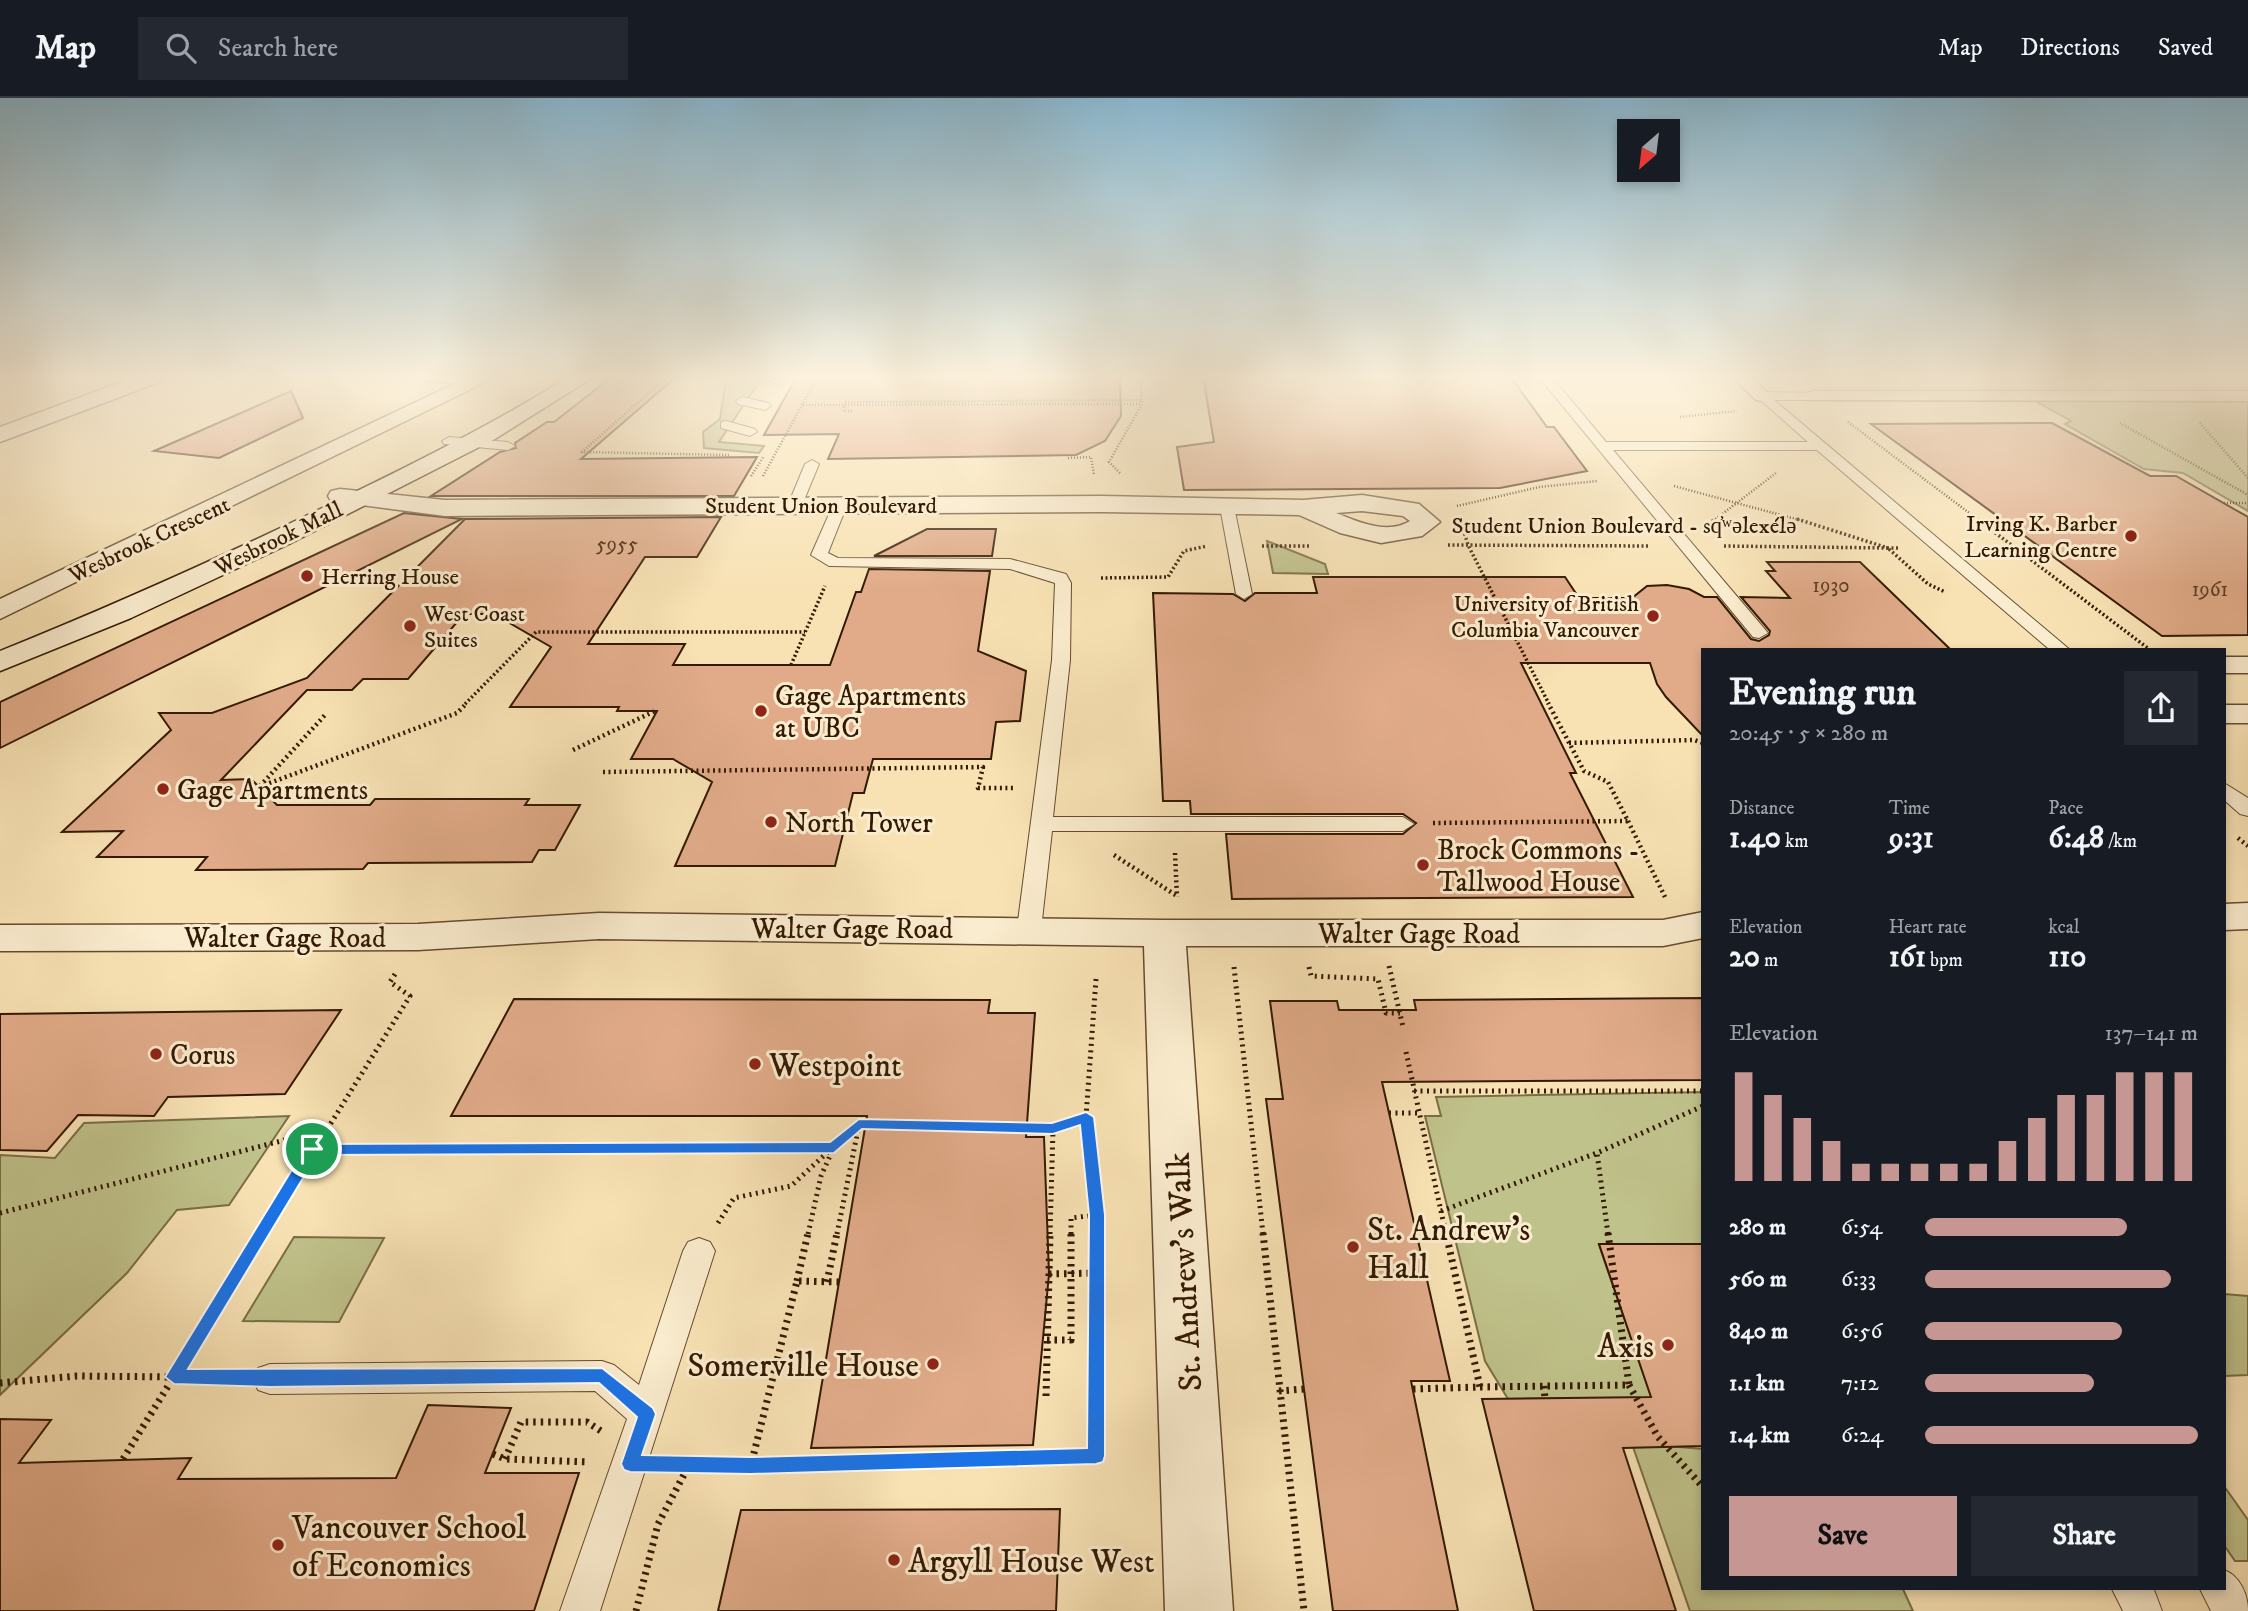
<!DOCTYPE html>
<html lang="en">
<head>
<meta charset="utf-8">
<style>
	:root { --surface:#171b24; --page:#242831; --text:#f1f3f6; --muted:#9ea1a6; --line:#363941; --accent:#c59692 }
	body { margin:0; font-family:"IM FELL DW Pica",serif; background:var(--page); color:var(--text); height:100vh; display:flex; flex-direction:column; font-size:26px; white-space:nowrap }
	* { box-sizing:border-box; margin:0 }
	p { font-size:23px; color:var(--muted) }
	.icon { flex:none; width:38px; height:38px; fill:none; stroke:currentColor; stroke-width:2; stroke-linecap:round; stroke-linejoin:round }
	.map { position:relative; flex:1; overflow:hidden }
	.side { position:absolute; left:1701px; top:550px; width:525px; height:942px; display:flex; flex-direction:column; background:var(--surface); border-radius:0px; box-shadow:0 4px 10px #0003 }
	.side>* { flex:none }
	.needle { width:46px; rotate:208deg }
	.tools { position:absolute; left:1617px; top:21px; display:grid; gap:14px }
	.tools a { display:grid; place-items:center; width:63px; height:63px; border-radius:0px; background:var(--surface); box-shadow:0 4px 10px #0003; font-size:35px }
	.pin { position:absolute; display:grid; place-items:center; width:60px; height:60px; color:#fff; margin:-30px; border:4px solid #fff; border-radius:50%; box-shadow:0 2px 7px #0007 }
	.round { display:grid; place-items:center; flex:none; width:74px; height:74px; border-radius:0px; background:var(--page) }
	.summary { display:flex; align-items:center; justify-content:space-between; height:119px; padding:0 28px }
	h1 { font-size:38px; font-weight:700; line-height:52px }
	.metrics { display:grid; grid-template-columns:repeat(3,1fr); gap:10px; height:119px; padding:7px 28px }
	.metrics div { display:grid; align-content:center }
	.metrics b { font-size:30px; font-weight:700 }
	.metrics small { font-size:19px; font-weight:400 }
	.metrics p { font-size:19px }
	.chart { height:196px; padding:14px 28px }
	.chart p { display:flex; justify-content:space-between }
	.chart svg { width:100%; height:126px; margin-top:7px; stroke:var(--accent); stroke-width:6 }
	.primary-button { display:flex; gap:14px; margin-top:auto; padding:14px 28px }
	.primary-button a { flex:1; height:80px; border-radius:0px; background:var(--accent); color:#111; font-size:28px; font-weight:700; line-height:80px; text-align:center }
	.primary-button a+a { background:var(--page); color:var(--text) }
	ul { padding:0 28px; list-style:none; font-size:23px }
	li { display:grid; grid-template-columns:112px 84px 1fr; align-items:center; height:52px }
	li i { height:18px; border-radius:9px; background:var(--accent) }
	header { display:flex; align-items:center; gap:42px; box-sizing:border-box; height:98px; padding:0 35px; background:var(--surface); border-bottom:2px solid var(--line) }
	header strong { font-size:33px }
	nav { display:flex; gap:38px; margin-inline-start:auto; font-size:24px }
	.search { width:490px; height:63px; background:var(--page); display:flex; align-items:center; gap:18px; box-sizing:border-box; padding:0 24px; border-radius:0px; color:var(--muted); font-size:26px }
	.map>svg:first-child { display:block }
	.green { fill:#c0c28b; stroke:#7a6e46; stroke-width:2 }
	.building { fill:#e1ab89; stroke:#341902; stroke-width:2 }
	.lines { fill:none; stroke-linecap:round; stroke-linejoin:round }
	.service-casing { stroke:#654b2e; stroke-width:2 }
	.pedestrian-casing { stroke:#654b2e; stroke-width:3 }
	.minor-casing { stroke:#654b2e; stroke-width:3 }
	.secondary-casing { stroke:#341902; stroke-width:3 }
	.path-far4 { stroke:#341902; stroke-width:2.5; stroke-dasharray:1 2; stroke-linecap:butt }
	.path-far3 { stroke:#341902; stroke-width:3.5; stroke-dasharray:2 2.5; stroke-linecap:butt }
	.path-far2 { stroke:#341902; stroke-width:4.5; stroke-dasharray:2 3.5; stroke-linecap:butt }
	.path-far1 { stroke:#341902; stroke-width:5; stroke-dasharray:2 4.5; stroke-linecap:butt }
	.path { stroke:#341902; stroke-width:7; stroke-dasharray:2.5 5; stroke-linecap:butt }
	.service { fill:#faecce; fill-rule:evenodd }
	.pedestrian { fill:#faecce; fill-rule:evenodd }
	.minor { fill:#faecce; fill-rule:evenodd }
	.secondary { fill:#faecce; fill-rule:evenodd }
	.route { fill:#1a73e8; stroke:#fff; stroke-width:2; fill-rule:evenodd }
	.poi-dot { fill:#8f2418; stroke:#faecce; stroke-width:2.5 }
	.labels { text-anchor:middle; stroke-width:6; stroke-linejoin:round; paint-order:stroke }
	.far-number-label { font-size:21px; fill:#5f3e24 }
	.far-street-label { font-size:23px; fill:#341902; stroke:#faecce }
	.far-poi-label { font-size:23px; fill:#341902; stroke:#faecce; text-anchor:end }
	.poi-label { font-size:28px; fill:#341902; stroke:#faecce; text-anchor:start }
	.street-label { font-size:28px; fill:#341902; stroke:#faecce }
	.near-poi-label { font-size:33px; fill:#341902; stroke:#faecce; text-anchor:start }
	.near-street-label { font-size:33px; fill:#341902; stroke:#faecce }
</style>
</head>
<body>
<header>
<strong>Map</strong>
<div class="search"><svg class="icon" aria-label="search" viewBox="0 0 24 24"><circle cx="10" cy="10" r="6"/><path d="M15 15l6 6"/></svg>Search here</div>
<nav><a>Map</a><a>Directions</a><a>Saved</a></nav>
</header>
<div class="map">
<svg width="2248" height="1513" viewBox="0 0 2248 1513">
	<rect width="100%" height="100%" fill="#f8e2b4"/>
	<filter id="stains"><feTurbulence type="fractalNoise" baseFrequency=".00286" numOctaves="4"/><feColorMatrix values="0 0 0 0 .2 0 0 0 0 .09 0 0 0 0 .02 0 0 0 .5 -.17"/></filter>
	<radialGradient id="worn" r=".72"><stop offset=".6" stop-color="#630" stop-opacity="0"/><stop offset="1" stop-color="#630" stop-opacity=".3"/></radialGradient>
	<g class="green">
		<path d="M730 278H763L719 344 764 348 759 355 704 350 703 334 720 321 726 281Z"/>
		<path d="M2248 299V413L2183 375 2144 371 2065 326 2071 323 2030 300Z"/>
		<path d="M1267 443 1325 466 1328 476 1273 475Z"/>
		<path d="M1703 994V1146L1599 1147 1668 1348 1703 1351V1489H1902L1913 1513H1690L1616 1300 1508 1301 1485 1263 1425 1018H1441L1436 999Z"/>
		<path d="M289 1018 229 1107 177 1112 127 1175 0 1297V1057L55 1060 84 1025Z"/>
		<path d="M294 1139 384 1140 339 1224 243 1223Z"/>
		<path d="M2224 1196 2248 1198V1277L2224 1278Z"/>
		<path d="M2224 1388 2248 1422V1463H2235L2224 1447Z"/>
	</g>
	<g class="building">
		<path d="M613 278H677L581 361 757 359 734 398H431L500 354 516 350 515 345 547 324H554Z"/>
		<path d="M797 278H1120L1121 318 1105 343 1076 357 828 361 839 336 764 337Z"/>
		<path d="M1203 278H1510L1547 329H1554L1587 373 1500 390 1184 392 1177 349 1214 344Z"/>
		<path d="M291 293 303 320 219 360 154 353Z"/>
		<path d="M2052 325 2150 378H2176L2248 419V537L2162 538 1871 326Z"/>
		<path d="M404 415 462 421 0 650V604Z"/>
		<path d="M721 419 697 459H645L588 546H685L673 567H830L856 494H861L869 471 990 473 978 553 1026 573 1020 623 996 624 991 661H873L864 695H853L835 768H675L712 684 673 661H631L657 613H617L619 609H510L551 549 494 516H464L408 581H363L352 592H307L221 682 251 681 277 707H370L375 701H529L525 707H580L555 752H539L532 764 368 765 363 771 196 772 207 759H97L123 733 62 734 171 632 159 615H212L307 580 465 421Z"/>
		<path d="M927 431H996L992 458H874Z"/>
		<path d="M1767 464H1860L1950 551H1703V638L1666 599 1657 586 1650 565H1521L1576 675H1570L1633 799 1232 801 1226 736H1403L1416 725 1403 716H1191L1190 703H1163L1153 495 1233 496 1245 503 1255 495H1317L1313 479H1565L1579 500H1632L1647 488 1667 487 1689 491 1704 499H1717L1751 541 1759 543 1769 537 1770 533 1741 499 1790 500 1766 473H1775Z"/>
		<path d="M1703 900V982L1382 984 1450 1283H1411L1458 1513H1333L1266 1001H1283L1270 903H1337L1339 912H1416L1414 902Z"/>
		<path d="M514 901 990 902 988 915H1035L1026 1039H1044L1049 1176 1033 1347 811 1350 867 1018H451Z"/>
		<path d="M341 912 285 996 168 999 154 1018 78 1017 47 1053 0 1052V916Z"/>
		<path d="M1599 1146H1703V1348L1623 1350 1676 1513H1534L1482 1301 1651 1299Z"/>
		<path d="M428 1307 511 1310 485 1375H579L534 1513H0V1321L51 1322 19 1365 191 1360 178 1381 396 1380Z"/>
		<path d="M1060 1411 1056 1513H718L741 1412Z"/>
	</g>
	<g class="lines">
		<g class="service-casing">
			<g id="service">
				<path d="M408 278H465L484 283 478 287 414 282Z"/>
				<path d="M1538 278H1551L1606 344H1808L1756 298 1762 294 1819 295V301L1815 302H1774L2069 551H2049L1817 352H1613L1768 535 1759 540 1753 539Z"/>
				<path d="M754 279 780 278 786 282 780 286Z"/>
				<path d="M742 299 769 305 771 308 765 312 738 306 736 303Z"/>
				<path d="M726 323 755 331 757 334 750 338 721 330V324Z"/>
				<path d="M449 339 508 344 515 348 508 352 444 346 442 343Z"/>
				<path d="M812 362 819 366 802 407 800 410H790L788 407 805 366Z"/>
				<path d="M840 403 847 407 828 455 838 460 1010 461 1066 476 1071 485 1070 562 1053 719H1403L1414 726 1403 733H1052L1041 831 1038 836H1020L1017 831 1052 562 1055 485 1010 471 829 468 811 457 833 407Z"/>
				<path d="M1227 405 1234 409 1252 496 1244 501 1236 496 1220 409Z"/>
				<path d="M2224 685 2248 700V718L2240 716 2224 702Z"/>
				<path d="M699 1140 710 1144 715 1153 600 1513H560L627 1321 595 1293 270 1296 258 1292 253 1281 258 1270 270 1266 602 1263 614 1267 639 1287 683 1153 688 1144Z"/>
				<path d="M2224 1472C2240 1478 2248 1496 2248 1513H2211L2199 1489H2224Z"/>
				<path d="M2111 1489H2153L2162 1513H2123Z"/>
			</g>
		</g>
		<g class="pedestrian-casing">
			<g id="pedestrian">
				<path d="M1731 278H1750L1771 298 1762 303 1756 302Z"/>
				<path d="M1815 293H2248V303L1809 302 1806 298 1809 294Z"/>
				<rect x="2224" y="559" width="24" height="16"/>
				<rect x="2224" y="607" width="24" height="18"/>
			</g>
		</g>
		<g class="minor-casing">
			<g id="minor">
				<path d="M138 278H168L165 282 0 344V329Z"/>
				<path d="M471 278H498L0 521V501Z"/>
				<path d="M340 391 445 402 1102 398 1303 402 1362 397 1419 406 1440 424 1422 438 1381 445 1340 435 1299 417 1102 414 445 418 331 403 328 398 331 393ZM1362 413 1403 418 1410 423C1387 437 1359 424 1336 415Z"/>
				<path d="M2248 805V831L2224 832V806Z"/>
				<path d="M1703 814V840L1663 848H1186L1233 1513H1165L1144 848 599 841 418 852 0 853V827L418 826 599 815 1164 822H1663Z"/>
			</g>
		</g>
		<g class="secondary-casing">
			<path id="secondary" d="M570 278H595L495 341 289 446 131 520 0 573V553C107 510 212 463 316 413 403 371 489 329 570 278Z"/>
		</g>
		<g class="path-far4">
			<path d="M668 278 582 354 729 357"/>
			<path d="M1579 278 1711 283"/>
			<path d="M803 307 1142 306"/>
			<path d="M852 313H843L846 304 1142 302"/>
			<path d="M1680 319 1737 313"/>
			<path d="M1848 324 1980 423"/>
			<path d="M2120 325 2248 397"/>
			<path d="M2200 325 2248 380"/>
			<path d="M1068 360 1091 359 1094 377"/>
			<path d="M1120 375 1109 364 1142 306 1140 278"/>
			<path d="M751 378 764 358"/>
			<path d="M763 378 818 278"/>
			<path d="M1674 388 1803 423"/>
			<path d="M2224 405H2248"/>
			<path d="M1457 408 1539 389 1597 383"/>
			<path d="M1713 423 1776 375"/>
		</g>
		<g class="path-far3">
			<path d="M1797 421 1888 450H1898"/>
			<path d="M1977 421 2149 551"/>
			<path d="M1462 427 1468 447 1549 606"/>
			<path d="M1705 429 1715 421"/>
			<path d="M1448 447 1649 448"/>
			<path d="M1262 448H1310"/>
			<path d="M1724 448 1888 450"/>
			<path d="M1889 451 1928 486 1945 494"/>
			<path d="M1101 480 1168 479 1184 453 1207 448"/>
			<path d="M791 567 825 488"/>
			<path d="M465 606 536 534H805"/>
		</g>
		<g class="path-far2">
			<path d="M1569 645 1694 642 1703 645"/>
			<path d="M573 652 657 612"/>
			<path d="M603 674 983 669 978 690H1014"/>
			<path d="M260 688 326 616"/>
			<path d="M259 689 457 615 467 605"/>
			<path d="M1628 723 1666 801"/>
			<path d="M1433 725 1628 723 1608 684 1584 673 1548 605"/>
			<path d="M2238 740 2248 748"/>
			<path d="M1175 755 1177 799"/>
			<path d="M1114 757 1177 798"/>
		</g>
		<g class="path-far1">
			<path d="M1389 868 1403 929"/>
			<path d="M1234 869 1263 1136"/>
			<path d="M1309 869 1311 878 1378 881 1386 915H1400"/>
			<path d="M1096 881 1086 1019 1097 1136"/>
			<path d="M1406 954 1446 1136"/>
			<path d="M1414 993H1703"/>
			<path d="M1389 1015H1419"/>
			<path d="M313 1051 834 1049"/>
			<path d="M1441 1113 1597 1055"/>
			<path d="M0 1115 324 1032"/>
			<path d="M718 1125 734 1100 791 1088 830 1052"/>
			<path d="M262 1136 410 898 390 884 397 873"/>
			<path d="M808 1136 821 1078 834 1049 859 1026 1053 1031 1086 1019"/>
			<path d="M837 1136 859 1027"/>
			<path d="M1050 1136 1053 1031"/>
			<path d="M1071 1136V1120L1097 1117"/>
			<path d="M1608 1136 1597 1055 1703 1008"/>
		</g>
		<g class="path">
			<path d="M1263 1135 1304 1513"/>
			<path d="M1049 1176 1098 1175"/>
			<path d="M797 1183 808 1135"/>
			<path d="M827 1184 837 1135"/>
			<path d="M839 1184 797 1183 751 1367 1096 1358 1097 1135"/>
			<path d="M1047 1242H1071V1135"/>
			<path d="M234 1280 174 1279 263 1135"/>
			<path d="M0 1285 77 1278 174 1279"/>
			<path d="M1629 1287 1658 1339 1703 1389"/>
			<path d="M1544 1288 1545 1301"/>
			<path d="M1480 1289 1629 1287 1608 1135"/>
			<path d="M1413 1291 1480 1289 1446 1135"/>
			<path d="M1279 1293 1304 1291"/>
			<path d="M1046 1298 1050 1135"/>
			<path d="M493 1356 505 1361 589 1364"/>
			<path d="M123 1361 173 1280"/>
			<path d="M505 1361 521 1324H587L601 1333"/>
			<path d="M668 1366 751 1367"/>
			<path d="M636 1513 658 1426 689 1367"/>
		</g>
		<use href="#service" class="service"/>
		<use href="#pedestrian" class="pedestrian"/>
		<use href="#minor" class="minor"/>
		<use href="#secondary" class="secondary"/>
	</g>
	<linearGradient id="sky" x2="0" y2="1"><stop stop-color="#8ab8d0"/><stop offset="0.57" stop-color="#fcf2dd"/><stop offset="1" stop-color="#fcf2dd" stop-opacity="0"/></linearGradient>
	<rect width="2248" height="490" fill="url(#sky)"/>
	<path class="route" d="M1086 1014 1094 1019 1105 1117V1358L1103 1364 1096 1366 751 1376 630 1374 624 1372 621 1366 637 1319 599 1285 270 1289 174 1286 165 1279 307 1047 312 1046 830 1044 859 1021 1052 1025ZM1080 1027 1089 1117 1087 1350 751 1359 642 1357 656 1316 653 1310 602 1270 188 1271 317 1057 834 1055 862 1031 1053 1036Z"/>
	<g class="poi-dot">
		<circle cx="2131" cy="438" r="7"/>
		<circle cx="307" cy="478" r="7"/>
		<circle cx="1653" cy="518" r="7"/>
		<circle cx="410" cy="528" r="7"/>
		<circle cx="761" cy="613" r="7"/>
		<circle cx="163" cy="691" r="7"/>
		<circle cx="771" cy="724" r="7"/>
		<circle cx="1423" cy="767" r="7"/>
		<circle cx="156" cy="956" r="7"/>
		<circle cx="755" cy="966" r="7"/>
		<circle cx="1353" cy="1149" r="7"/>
		<circle cx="1668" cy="1247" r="7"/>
		<circle cx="933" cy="1266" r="7"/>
		<circle cx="278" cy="1447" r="7"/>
		<circle cx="894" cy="1462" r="7"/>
	</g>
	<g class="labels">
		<g class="far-number-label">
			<text x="617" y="453">5955</text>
			<text x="1831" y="494">1930</text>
			<text x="2210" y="498">1961</text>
		</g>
		<g class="far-street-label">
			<text x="821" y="415">Student Union Boulevard</text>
			<text x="1624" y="435">Student Union Boulevard - sq̓ʷəlexélə</text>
			<text transform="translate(278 440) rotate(-26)" y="8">Wesbrook Mall</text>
			<text transform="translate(149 441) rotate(-25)" y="8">Wesbrook Crescent</text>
		</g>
		<g class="far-poi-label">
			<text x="2117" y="433">Irving K. Barber<tspan x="2117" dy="26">Learning Centre</tspan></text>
			<text x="321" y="486" text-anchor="start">Herring House</text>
			<text x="1639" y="513">University of British<tspan x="1639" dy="26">Columbia Vancouver</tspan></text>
			<text x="424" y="523" text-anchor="start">West Coast<tspan x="424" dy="26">Suites</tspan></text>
		</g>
		<g class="poi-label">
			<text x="775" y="607">Gage Apartments<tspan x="775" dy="32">at UBC</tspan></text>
			<text x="177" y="701">Gage Apartments</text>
			<text x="785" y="734">North Tower</text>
			<text x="1437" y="761">Brock Commons -<tspan x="1437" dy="32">Tallwood House</tspan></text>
			<text x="170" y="966">Corus</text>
		</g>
		<g class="street-label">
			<text x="852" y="840">Walter Gage Road</text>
			<text x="1419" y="845">Walter Gage Road</text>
			<text x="285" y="849">Walter Gage Road</text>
		</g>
		<g class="near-poi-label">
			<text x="769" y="978">Westpoint</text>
			<text x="1367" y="1142">St. Andrew's<tspan x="1367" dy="38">Hall</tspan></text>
			<text x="1654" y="1259" text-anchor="end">Axis</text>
			<text x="919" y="1278" text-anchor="end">Somerville House</text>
			<text x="292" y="1440">Vancouver School<tspan x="292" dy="38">of Economics</tspan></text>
			<text x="908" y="1474">Argyll House West</text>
		</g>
		<g class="near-street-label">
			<text transform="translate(1183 1174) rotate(-93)" y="12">St. Andrew's Walk</text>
		</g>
	</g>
	<rect width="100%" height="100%" filter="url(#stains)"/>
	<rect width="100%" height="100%" fill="url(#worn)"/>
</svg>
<div class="tools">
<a><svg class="needle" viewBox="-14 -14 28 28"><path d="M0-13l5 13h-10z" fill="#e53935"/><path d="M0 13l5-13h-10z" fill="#9ea1a6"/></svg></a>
</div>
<div class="pin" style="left:312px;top:1051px;background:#1e9e55"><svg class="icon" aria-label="arrive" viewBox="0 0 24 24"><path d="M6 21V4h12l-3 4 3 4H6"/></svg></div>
<section class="side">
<div class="summary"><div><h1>Evening run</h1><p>20:45 · 5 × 280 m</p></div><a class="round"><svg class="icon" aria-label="share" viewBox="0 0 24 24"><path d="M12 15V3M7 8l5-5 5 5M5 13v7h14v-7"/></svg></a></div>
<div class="metrics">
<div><p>Distance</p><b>1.40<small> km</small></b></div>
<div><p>Time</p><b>9:31</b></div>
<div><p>Pace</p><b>6:48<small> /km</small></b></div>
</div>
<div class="metrics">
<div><p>Elevation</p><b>20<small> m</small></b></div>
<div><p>Heart rate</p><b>161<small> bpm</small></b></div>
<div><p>kcal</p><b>110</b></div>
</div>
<div class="chart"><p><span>Elevation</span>137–141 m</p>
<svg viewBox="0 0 160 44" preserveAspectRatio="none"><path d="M5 44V6M15 44V14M25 44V22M35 44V30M45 44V38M55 44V38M65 44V38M75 44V38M85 44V38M95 44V30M105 44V22M115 44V14M125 44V14M135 44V6M145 44V6M155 44V6"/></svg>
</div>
<ul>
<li><b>280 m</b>6:54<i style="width:74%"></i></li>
<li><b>560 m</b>6:33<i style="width:90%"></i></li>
<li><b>840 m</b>6:56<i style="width:72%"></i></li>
<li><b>1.1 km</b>7:12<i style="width:62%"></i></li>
<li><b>1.4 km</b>6:24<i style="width:100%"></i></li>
</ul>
<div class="primary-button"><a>Save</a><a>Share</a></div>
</section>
</div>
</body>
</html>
